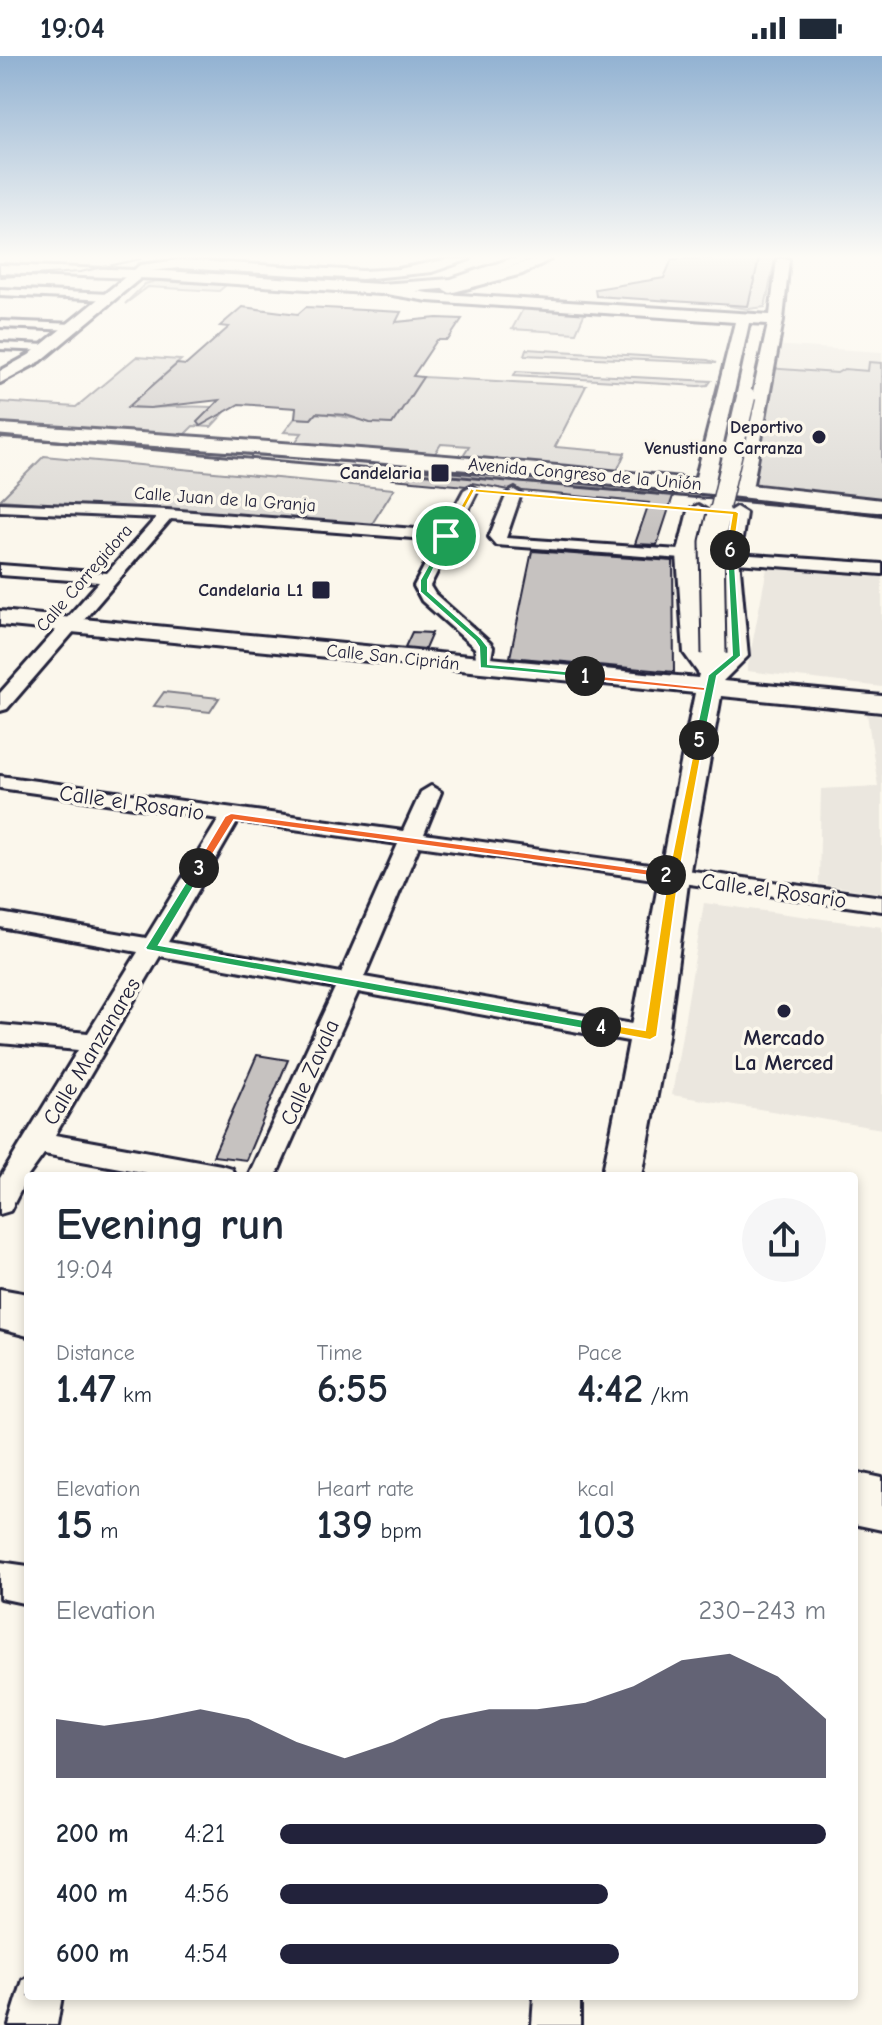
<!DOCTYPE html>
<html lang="en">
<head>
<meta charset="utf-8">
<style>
	:root { --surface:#fff; --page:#f6f6f7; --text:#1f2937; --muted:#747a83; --accent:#22223b }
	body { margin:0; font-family:"Comic Neue",sans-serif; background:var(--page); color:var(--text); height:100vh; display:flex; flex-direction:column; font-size:30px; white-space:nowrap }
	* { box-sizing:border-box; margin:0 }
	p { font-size:26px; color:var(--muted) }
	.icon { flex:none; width:44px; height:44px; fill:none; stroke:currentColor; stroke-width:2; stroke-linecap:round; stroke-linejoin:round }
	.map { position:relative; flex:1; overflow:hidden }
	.drawer { position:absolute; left:24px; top:1116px; width:834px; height:828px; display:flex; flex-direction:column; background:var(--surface); border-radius:8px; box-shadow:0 4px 12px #0003 }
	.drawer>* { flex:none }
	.pin { position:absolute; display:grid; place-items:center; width:68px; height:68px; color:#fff; margin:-34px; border:4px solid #fff; border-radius:50%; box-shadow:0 2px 8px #0007 }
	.km { position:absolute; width:40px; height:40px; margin:-20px; border-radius:50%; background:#222; color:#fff; font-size:22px; line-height:40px; text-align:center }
	.round { display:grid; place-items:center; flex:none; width:84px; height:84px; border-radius:42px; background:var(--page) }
	.head { display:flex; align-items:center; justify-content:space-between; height:136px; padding:0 32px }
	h1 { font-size:44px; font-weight:600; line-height:60px }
	.metrics { display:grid; grid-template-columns:repeat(3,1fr); gap:12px; height:136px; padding:8px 32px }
	.metrics div { display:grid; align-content:center }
	.metrics b { font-size:40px; font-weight:600 }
	.metrics small { font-size:22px; font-weight:400 }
	.metrics p { font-size:22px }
	.chart { height:224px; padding:16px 32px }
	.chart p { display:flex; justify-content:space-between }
	.chart svg { width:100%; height:144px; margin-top:8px; fill:var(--accent); opacity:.7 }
	ul { padding:0 32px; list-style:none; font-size:26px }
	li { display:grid; grid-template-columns:128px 96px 1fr; align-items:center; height:60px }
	li i { height:20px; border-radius:10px; background:var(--accent) }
	.status { display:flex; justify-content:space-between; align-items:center; height:56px; padding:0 40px; background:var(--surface); direction:ltr }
	.status svg { height:22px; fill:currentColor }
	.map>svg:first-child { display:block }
	.built { fill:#ebe7df }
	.green { fill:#dbd8d3; stroke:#7e7d87; stroke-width:2 }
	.building { fill:#c6c2c0; stroke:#22223b; stroke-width:2 }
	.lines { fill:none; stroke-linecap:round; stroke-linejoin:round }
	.street-casing { stroke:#22223b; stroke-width:6 }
	.secondary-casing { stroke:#22223b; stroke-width:6 }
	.primary-casing { stroke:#22223b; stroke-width:6 }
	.street { fill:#fbf7ec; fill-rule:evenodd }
	.secondary { fill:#fbf7ec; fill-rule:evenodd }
	.primary { fill:#fbf7ec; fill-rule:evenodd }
	.rail-far2 { stroke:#22223b; stroke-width:2 }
	.rail-far1 { stroke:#22223b; stroke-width:3 }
	.rail { stroke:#22223b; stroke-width:4 }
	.secondary-bridge-far1-casing { stroke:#22223b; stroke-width:21; stroke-linecap:butt }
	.secondary-bridge-casing { stroke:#22223b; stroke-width:27; stroke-linecap:butt }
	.secondary-bridge-far1 { stroke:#fbf7ec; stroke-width:18 }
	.secondary-bridge { stroke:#fbf7ec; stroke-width:23 }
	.split-1 { fill:#22a559; stroke:#fff; stroke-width:2 }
	.split-2 { fill:#f0652b; stroke:#fff; stroke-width:2 }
	.split-3 { fill:#f0652b; stroke:#fff; stroke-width:2 }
	.split-4 { fill:#22a559; stroke:#fff; stroke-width:2 }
	.split-5 { fill:#f5b400; stroke:#fff; stroke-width:2 }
	.split-6 { fill:#22a559; stroke:#fff; stroke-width:2 }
	.split-7 { fill:#f5b400; stroke:#fff; stroke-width:2 }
	.split-8 { fill:#f5b400; stroke:#fff; stroke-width:2 }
	.poi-dot { fill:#22223b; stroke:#fbf7ec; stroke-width:3 }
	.labels { text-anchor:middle; stroke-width:7; stroke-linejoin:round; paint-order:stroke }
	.far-poi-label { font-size:18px; font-weight:bold; fill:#22223b; stroke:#fbf7ec; text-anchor:end }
	.far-street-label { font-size:18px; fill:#22223b; stroke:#fbf7ec }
	.street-label { font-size:22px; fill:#22223b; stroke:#fbf7ec }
	.poi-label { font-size:22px; font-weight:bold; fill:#22223b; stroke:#fbf7ec }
</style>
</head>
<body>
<div class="status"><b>19:04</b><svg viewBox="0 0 49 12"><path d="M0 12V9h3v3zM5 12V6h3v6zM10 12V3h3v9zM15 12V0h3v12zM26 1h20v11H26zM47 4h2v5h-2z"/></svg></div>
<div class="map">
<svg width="882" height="1969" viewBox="0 0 882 1969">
	<rect width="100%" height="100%" fill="#fbf7ec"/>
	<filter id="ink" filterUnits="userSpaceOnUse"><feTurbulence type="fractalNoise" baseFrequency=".0125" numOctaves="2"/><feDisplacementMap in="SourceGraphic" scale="16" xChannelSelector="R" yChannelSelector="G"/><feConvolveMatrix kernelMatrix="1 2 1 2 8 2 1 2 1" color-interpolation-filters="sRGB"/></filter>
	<g filter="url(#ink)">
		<g class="built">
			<path d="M771 289 882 296V307L869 306V315L844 313 837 317 767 312Z"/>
			<path d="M768 507 882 519V631L747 615Z"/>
			<path d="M867 658 882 660V837L819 828 821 733 878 730Z"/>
			<path d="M704 847 882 871V1073L672 1039Z"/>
		</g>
		<g class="green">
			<path d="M759 203H775L765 251 748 253 729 250 748 249Z"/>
			<path d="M156 225 226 229 219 235 148 231 125 248 145 228Z"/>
			<path d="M524 251 586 254 576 277 512 273Z"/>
			<path d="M526 293 708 304 716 307 524 299Z"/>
			<path d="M136 301 181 304 129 351C157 353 184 349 212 351L208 356 224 357 211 371 193 370 183 380 0 368V346L76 351Z"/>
			<path d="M869 306 882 307V448L750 430 767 312 837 317 844 313 868 315Z"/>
			<path d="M516 315 711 325 708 329 699 330 514 319Z"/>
			<path d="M423 321 586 330 555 391 625 397 617 415 462 401 469 390 441 388 434 399 294 388 302 377 284 376 295 362 311 363 316 357C342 359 366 366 392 368Z"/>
			<path d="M44 400 394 433 370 471 0 444Z"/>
			<path d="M164 636 219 642 210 656 154 650Z"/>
		</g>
		<g class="building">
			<path d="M672 203H759L748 250 596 240 595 233 664 222Z"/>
			<path d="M242 251 298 258 306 251 401 256 396 266 437 262 462 263 448 284H437L413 320 423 321 392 368 370 367 346 359 316 357 311 363 295 362 296 352 239 348 200 370 197 366 219 344 150 352 128 351 177 308 186 309 229 271 220 270Z"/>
			<path d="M401 412 552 425 674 437 657 489 635 488 649 447 522 435 515 431 509 434 472 427 466 430 392 423Z"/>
			<path d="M532 495 673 505 674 616 510 601Z"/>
			<path d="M412 576 432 577 425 593 405 591Z"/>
			<path d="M257 999 288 1004 246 1104 213 1100Z"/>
		</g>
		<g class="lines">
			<g class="street-casing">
				<g id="street">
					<path d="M0 233 109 238 114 241 109 244 0 239Z"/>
					<path d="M0 265 74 268 79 271 74 274 0 271Z"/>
					<path d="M0 287 47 289 53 292 47 295 0 293Z"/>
					<path d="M471 430 478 434 430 530 435 538 490 587 493 591 489 614H477L475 592 422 545 414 530 438 484 171 463 7 653 0 655V637L99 526 0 519V509L107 517 156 462 0 455V447L167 454 442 475 464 434Z"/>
					<path d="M514 434 521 438 506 482 882 508V518L496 489 489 481 507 438Z"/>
					<path d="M0 720 403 775 421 736 431 730 441 736 424 778 882 841V855L419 790 364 921 650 971 659 974 663 980 659 986 650 989 358 936 276 1120H248L335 932 160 900 55 1079 221 1109 231 1112 235 1120H163L44 1098 28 1120 10 1155 0 1158V1122L78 994 0 987V969L88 977 138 896 0 871V857L146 882 219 763 0 732ZM238 765 398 788 341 917 168 886Z"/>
					<path d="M0 1506 28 1510V1548L0 1542Z"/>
					<path d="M28 1921V1940H62L57 1969H9L23 1924Z"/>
					<path d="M534 1940H580V1969H532Z"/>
				</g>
			</g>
			<g class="secondary-casing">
				<g id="secondary">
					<path d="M450 203H470L432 216 362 223 180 212 149 215 41 305 0 327V315L29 299 140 209 180 204 362 215 398 213Z"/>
					<path d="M534 203H551L522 218 450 237 443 233Z"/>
					<path d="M777 203H789L783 264 752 433 742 439 732 433 768 268 749 267 714 429 704 435 694 429 735 266 428 245 380 237 373 233 380 229 428 237 770 259Z"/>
					<path d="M698 449 708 455 699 499 708 596 715 605 724 598 717 502 726 457 736 451 746 457 739 502 748 600 723 625 882 640V656L721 640 689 820 668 980 642 1120H602C636 960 662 798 695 637L0 569V555L698 622 699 618 684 597 677 499 688 455Z"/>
				</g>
			</g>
			<g class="primary-casing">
				<g id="primary">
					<path d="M510 203H531L453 232 380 238 164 223 0 217V209L164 215 380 228 451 223Z"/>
					<path d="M0 368C295 386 589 409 882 444V458C589 421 295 398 0 380Z"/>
					<path d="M0 1233 28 1238V1280L0 1273Z"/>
					<path d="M854 1416 882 1422V1474L854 1468Z"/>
				</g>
			</g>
			<use href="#street" class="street"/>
			<use href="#secondary" class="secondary"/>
			<use href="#primary" class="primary"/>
			<path class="rail-far2" d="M0 221 80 216 141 203"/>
			<path class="rail-far1" d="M0 380 882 458"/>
			<path class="rail" d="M879 458H882"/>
			<g class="secondary-bridge-far1-casing">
				<path id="secondary-bridge-far1" d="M718 460 746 341"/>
			</g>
			<g class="secondary-bridge-casing">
				<path id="secondary-bridge" d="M714 598 712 486 719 458"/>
			</g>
			<use href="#secondary-bridge-far1" class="secondary-bridge-far1"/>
			<use href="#secondary-bridge" class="secondary-bridge"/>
		</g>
	</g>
	<linearGradient id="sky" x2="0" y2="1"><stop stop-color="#92b2d2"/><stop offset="0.42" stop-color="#fdfbf6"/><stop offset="1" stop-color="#fdfbf6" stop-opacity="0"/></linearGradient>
	<rect width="882" height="478" fill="url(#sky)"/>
	<path class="split-1" d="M446 478 450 480 428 524V535L481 582 488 591V608L585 617 588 622 480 612 479 591 475 585 420 536V524Z"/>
	<path class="split-2" d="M582 618 713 632 677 822 661 819 669 816 704 635 585 623Z"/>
	<path class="split-3" d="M231 757 666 816 672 819 666 822 234 764 203 814H196L194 812 225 760Z"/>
	<path class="split-4" d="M196 810 205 812 159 889 601 967 608 971 601 976 147 894 145 892Z"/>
	<path class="split-5" d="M696 682 704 684 679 820 657 980 650 984 597 974 595 971 601 967 645 974 668 820Z"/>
	<path class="split-6" d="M727 492 734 494 741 600 717 620 704 684 699 687 694 684 708 619 732 599Z"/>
	<path class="split-7" d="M469 432 736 455 739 457 734 494H726L732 459 471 436Z"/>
	<path class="split-8" d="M471 432 475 434 450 480 443 482Z"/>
	<g class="poi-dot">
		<circle cx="819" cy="381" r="8"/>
		<rect x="430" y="407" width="20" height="20" rx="4"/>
		<rect x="311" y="524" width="20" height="20" rx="4"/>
		<circle cx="784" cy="955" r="8"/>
	</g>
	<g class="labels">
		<g class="far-poi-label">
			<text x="803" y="377">Deportivo<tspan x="803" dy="21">Venustiano Carranza</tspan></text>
			<text x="422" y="423">Candelaria</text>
			<text x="303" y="540">Candelaria L1</text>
		</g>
		<g class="far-street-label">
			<text transform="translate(585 418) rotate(5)" y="6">Avenida Congreso de la Unión</text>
			<text transform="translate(225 443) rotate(4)" y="6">Calle Juan de la Granja</text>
			<text transform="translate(84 522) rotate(-49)" y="6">Calle Corregidora</text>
			<text transform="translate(393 601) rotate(6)" y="6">Calle San Ciprián</text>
		</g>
		<g class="street-label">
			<text transform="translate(132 746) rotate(8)" y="8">Calle el Rosario</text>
			<text transform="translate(774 834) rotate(8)" y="8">Calle el Rosario</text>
			<text transform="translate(91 995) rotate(-59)" y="8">Calle Manzanares</text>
			<text transform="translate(309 1016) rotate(-66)" y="8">Calle Zavala</text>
		</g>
		<g class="poi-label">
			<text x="784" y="989">Mercado<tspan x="784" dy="25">La Merced</tspan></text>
		</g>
	</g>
</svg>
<div class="pin" style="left:446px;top:480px;background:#1e9e55"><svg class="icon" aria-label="arrive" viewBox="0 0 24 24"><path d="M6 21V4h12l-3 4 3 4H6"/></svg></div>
<b class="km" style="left:585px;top:620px">1</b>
<b class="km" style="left:666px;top:819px">2</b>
<b class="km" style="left:199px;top:812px">3</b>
<b class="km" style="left:601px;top:971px">4</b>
<b class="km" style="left:699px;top:684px">5</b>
<b class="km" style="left:730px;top:494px">6</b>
<section class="drawer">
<div class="head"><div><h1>Evening run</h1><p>19:04</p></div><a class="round"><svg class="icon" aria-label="share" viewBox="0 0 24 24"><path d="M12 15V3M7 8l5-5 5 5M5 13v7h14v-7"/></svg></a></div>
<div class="metrics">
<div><p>Distance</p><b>1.47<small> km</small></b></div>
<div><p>Time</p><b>6:55</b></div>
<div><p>Pace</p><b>4:42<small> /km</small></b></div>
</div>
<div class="metrics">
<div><p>Elevation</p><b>15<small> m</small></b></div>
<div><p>Heart rate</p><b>139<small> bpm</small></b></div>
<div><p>kcal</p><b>103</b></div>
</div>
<div class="chart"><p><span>Elevation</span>230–243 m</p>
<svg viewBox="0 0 160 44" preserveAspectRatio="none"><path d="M0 44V26L10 28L20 26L30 23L40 26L50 33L60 38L70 33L80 26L90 23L100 23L110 21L120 16L130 8L140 6L150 13L160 26V44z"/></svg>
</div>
<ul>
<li><b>200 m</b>4:21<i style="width:100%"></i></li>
<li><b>400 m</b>4:56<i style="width:60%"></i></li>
<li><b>600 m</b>4:54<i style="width:62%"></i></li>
</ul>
</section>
</div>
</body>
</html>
